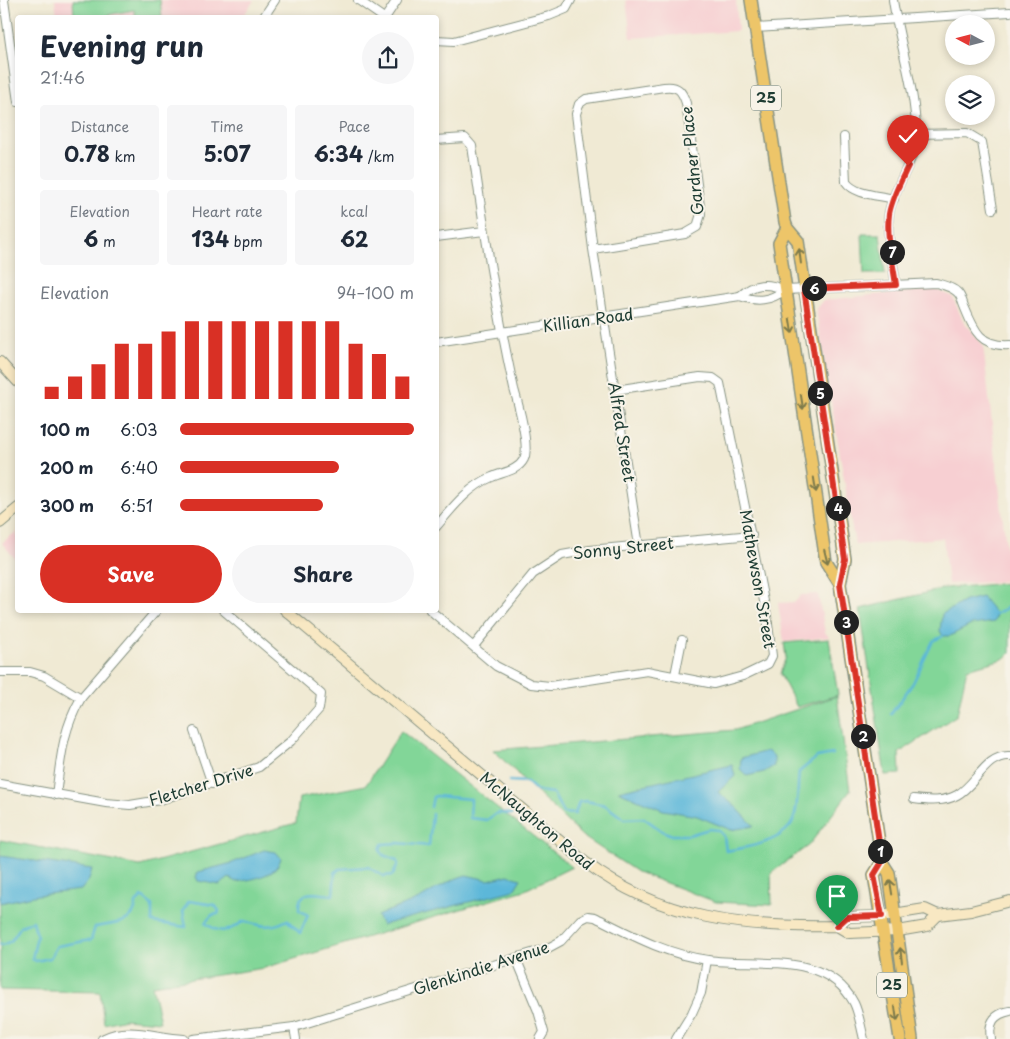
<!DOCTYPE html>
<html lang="en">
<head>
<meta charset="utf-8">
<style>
	:root { --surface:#fff; --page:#f6f6f7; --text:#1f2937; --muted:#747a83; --accent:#d93025 }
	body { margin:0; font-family:"Playpen Sans",sans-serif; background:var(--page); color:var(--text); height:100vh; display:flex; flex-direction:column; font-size:19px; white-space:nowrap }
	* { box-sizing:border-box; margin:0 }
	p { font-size:16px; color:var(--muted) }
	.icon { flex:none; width:28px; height:28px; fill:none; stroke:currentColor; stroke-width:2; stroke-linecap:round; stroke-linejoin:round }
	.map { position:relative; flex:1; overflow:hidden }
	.sheet { position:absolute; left:15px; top:15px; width:424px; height:598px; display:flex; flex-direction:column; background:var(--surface); border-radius:5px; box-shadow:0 2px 8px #0003 }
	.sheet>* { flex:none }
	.needle { width:32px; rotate:277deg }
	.tools { position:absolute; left:945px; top:15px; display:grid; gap:10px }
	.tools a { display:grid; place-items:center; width:50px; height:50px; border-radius:50%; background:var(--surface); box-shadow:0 2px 8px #0003; font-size:25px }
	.pin { position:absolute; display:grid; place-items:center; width:42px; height:42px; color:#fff; margin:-51px -21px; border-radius:50% 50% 50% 0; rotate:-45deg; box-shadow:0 0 5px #0007 }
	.pin .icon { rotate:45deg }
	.km { position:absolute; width:25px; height:25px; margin:-12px; border-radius:50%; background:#222; color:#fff; font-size:14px; line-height:25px; text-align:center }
	.round { display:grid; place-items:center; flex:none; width:52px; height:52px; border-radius:26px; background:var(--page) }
	.head { display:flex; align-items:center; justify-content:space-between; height:85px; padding:0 25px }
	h1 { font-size:28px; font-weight:700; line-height:38px }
	.metrics { display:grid; grid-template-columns:repeat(3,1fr); gap:8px; height:85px; padding:5px 25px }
	.metrics div { display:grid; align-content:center; border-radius:5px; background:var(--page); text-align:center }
	.metrics b { font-size:21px; font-weight:700 }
	.metrics small { font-size:14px; font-weight:400 }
	.metrics p { font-size:14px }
	.chart { height:140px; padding:10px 25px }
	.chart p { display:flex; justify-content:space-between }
	.chart svg { width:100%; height:90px; margin-top:5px; stroke:var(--accent); stroke-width:6 }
	.primary-button { display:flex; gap:10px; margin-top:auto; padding:10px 25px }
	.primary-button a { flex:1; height:58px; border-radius:30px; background:var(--accent); color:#fff; font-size:20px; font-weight:700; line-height:58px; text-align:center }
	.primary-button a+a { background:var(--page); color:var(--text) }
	ul { padding:0 25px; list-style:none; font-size:16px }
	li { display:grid; grid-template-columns:80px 60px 1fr; align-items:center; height:38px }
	li i { height:12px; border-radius:6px; background:var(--accent) }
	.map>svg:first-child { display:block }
	.built { fill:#f7cfd2 }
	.green { fill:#82d698; stroke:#508a66 }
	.water { fill:#5bb7d9; stroke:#3d7a86 }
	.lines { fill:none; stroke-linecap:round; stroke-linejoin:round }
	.stream { stroke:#5bb7d9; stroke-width:2.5 }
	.street-casing { stroke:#889484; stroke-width:10 }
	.secondary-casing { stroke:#889484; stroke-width:12 }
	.primary-casing { stroke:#889484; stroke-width:14 }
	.street { stroke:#fff; stroke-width:8 }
	.secondary { stroke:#f8e8c3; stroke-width:10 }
	.primary { stroke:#edc569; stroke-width:11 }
	.oneway { stroke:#7c7a4c }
	.route-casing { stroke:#fff; stroke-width:10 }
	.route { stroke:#d93025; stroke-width:6 }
	.labels { text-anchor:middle; stroke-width:4; stroke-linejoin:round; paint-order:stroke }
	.shield { fill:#f7f3e8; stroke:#60746a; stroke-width:1 }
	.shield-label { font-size:15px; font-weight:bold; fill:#1f3d34 }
	.street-label { font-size:16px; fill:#1f3d34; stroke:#f7f3e8 }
</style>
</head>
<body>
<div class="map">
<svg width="1010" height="1039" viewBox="0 0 1010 1039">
	<rect width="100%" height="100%" fill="#f7f3e8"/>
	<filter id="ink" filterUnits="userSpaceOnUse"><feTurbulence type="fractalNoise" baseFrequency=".02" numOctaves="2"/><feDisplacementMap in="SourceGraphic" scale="10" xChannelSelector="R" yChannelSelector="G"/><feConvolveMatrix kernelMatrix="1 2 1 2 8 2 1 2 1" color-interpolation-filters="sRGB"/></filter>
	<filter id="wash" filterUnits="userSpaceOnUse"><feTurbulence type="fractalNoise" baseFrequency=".0096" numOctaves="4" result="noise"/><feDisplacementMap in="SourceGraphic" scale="20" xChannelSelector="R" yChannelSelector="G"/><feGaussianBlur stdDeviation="1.12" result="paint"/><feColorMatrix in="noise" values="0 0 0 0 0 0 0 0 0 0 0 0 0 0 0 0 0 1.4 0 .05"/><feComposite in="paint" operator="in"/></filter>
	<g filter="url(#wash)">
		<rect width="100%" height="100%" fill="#f0ead4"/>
		<g class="built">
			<path d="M55 0H254L242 18 57 17Z"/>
			<path d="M626 0H736L738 31 631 38Z"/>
			<path d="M933 289 952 296 964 323 983 345 1010 581 948 584 943 538 855 545 816 310 824 300Z"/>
			<path d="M17 531V561L2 543Z"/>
			<path d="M818 594 825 632 829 637 784 642 778 603 795 602 801 595Z"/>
		</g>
		<g class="green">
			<path d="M73 0H160L162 17H136L134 10 108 15V17H74Z"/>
			<path d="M862 234H880L885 274H864Z"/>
			<path d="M1010 583V653L1003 659 967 669 957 715 899 753 900 774 885 775 860 609 946 588Z"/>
			<path d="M829 639 838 695 797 707 780 674 786 657 784 643Z"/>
			<path d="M837 696 850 791 809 845 771 873 772 905 716 902 637 872 582 836 493 750 735 730Z"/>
			<path d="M401 731 572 867 525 890 264 968 152 985 160 1022 125 1019 104 1024 100 992 0 990V840L140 866 296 823 299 798 366 785Z"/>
		</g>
		<g class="water">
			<path d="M982 597 996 614 994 622 971 625 950 636H943L940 631 942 614 965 601Z"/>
			<path d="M767 751 774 756V766L764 772 747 776 740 769 741 758Z"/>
			<path d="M732 765 735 776 718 792 736 807 754 826 731 830 697 816 663 810 618 791Z"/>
			<path d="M264 850 276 852 281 858C276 877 252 879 236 882L229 878 220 885 198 881 196 877 198 872 232 863Z"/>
			<path d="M0 856 92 869 89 880 81 890 38 895 0 903Z"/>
			<path d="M466 875 488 880 508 875 521 879 514 890 382 925 377 916C391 909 407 905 421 898 436 889 449 880 466 875Z"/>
		</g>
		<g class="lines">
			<g class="stream">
				<path d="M996 614 1010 606"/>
				<path d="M891 714 913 683 933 641 943 636"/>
				<path d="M509 781 527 782 537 791 553 793 563 813 575 814 579 802 586 801 605 805 624 819 644 818 662 831 672 835H689L709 829 718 830 724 836 726 851C748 847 775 844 790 826 799 814 797 787 799 772L817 757 833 754"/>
				<path d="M431 807 433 797 436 796 471 799 470 818 487 820 497 813 512 814"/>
				<path d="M0 944 3 945 11 941 21 926 33 921 37 936 32 959 36 961 50 958 57 946 91 940 95 927C114 923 135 925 136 903L142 897 152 905V922L186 927 183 911 189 901 215 905 219 911 218 914 212 915 205 923C221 935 228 932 244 921 260 926 272 929 287 920L300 933 308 915 299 910C298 887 316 894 333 895L335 873 339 869 368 867 383 876 393 875 398 864 396 860 383 855 380 850 382 844 398 843 429 846 432 814"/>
			</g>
		</g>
	</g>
	<g filter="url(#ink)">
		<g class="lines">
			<g class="street-casing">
				<g id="street">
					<path d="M4 0 18 102"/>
					<path d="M358 0 384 18"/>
					<path d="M893 0C899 42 916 91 916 133 916 162 894 185 889 213 886 235 893 263 896 285"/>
					<path d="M263 18 275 0"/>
					<path d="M385 18 397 0"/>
					<path d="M755 28 1010 12"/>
					<path d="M436 40 454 41 549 16 566 9 571 0"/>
					<path d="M916 134 967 133 982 142 993 209"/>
					<path d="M844 137 846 182C855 195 879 195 894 199"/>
					<path d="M436 140 465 138 472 146C484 228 496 308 514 389 518 403 530 447 524 459 518 471 503 472 492 477 468 487 453 507 436 527"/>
					<path d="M436 237 484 231"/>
					<path d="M593 249 685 234 697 227 701 214 686 103C682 91 678 85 664 87L586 99 579 104 576 114 593 249 639 546"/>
					<path d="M740 296C754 283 767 282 785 290L936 283C943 285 952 287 957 292 961 295 962 301 964 306 974 330 980 347 1010 345"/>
					<path d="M436 342 740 296C757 302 770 301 785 290"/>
					<path d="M430 610 496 666 531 684 550 686 647 671 714 684 743 676 768 664 772 656 767 616 720 383 713 378 700 377 615 390"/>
					<path d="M474 646 533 574 562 555 590 550 752 535"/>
					<path d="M0 672H30L44 676 81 698"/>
					<path d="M675 675 682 640"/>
					<path d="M194 731 212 784"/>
					<path d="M0 784 106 803 130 805 160 800 259 767 291 741 319 709 321 694 223 610"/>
					<path d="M56 795C61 758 62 731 81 698L157 610"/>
					<path d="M914 799C929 801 944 802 957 795 976 785 986 754 1010 756"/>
					<path d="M516 958 538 1011 544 1032 540 1039"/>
					<path d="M294 1027 296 1039"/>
					<path d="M102 1039C128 1025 156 1038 184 1039"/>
					<path d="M193 1039 294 1027 548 948 561 941 580 920 588 916 595 917C631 935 668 955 708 960 756 967 826 950 854 1003 859 1013 861 1028 864 1039"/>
					<path d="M676 1039 692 1013 701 993 707 960"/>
					<path d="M991 1039C988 1023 994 1014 1010 1011"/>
				</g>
			</g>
			<g class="secondary-casing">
				<g id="secondary">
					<path d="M0 362 18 382"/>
					<path d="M0 523 18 508"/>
					<path d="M285 610 585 862C661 920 744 928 837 926L849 933 898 931 927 926 938 915"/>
					<path d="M837 926 847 917 881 916 925 909 938 915 971 911 1010 901"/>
				</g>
			</g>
			<g class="primary-casing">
				<g id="primary">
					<path d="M751 0 785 222 787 228 798 241 845 559 840 584 882 862 889 873 912 1039"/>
					<path d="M787 228 779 243 826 562 840 584"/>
					<path d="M882 862 874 875 900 1039"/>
				</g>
			</g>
			<use href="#street" class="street"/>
			<use href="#secondary" class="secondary"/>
			<use href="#primary" class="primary"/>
		</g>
		<defs><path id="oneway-shaft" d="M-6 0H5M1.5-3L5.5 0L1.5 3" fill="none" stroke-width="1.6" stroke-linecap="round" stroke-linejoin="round" transform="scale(1.25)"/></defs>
		<g class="oneway">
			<use href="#oneway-shaft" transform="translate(800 256) rotate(-97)"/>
			<use href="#oneway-shaft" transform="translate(791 326) rotate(81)"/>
			<use href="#oneway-shaft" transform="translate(802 402) rotate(81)"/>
			<use href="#oneway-shaft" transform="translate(815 485) rotate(81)"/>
			<use href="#oneway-shaft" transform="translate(826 557) rotate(76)"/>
			<use href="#oneway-shaft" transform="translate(891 887) rotate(-99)"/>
			<use href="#oneway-shaft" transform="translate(901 955) rotate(-97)"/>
			<use href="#oneway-shaft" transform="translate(896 1014) rotate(82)"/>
		</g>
	</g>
	<g class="lines" filter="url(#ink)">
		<g class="route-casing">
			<path id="route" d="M837 926 847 917 882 916 874 875 882 862 840 584 845 559 804 289 896 285C893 263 886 237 889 214 892 197 901 181 908 166"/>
		</g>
		<use href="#route" class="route"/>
	</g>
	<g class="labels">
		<g class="shield">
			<rect x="751" y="85.5" width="30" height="25" rx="4"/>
			<rect x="877" y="972.5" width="30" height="25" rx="4"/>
		</g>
		<g class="shield-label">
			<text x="766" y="103">25</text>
			<text x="892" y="990">25</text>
		</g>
		<g class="street-label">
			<text transform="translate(692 161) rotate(-96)" y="6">Gardner Place</text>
			<text transform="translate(588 320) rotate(-8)" y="6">Killian Road</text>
			<text transform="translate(622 432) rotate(81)" y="6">Alfred Street</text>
			<text transform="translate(623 548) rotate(-6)" y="6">Sonny Street</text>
			<text transform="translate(758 579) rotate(80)" y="6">Mathewson Street</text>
			<text transform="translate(201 785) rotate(-17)" y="6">Fletcher Drive</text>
			<text transform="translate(537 821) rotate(40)" y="6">McNaughton Road</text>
			<text transform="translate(481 968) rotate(-18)" y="6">Glenkindie Avenue</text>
		</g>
	</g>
</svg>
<div class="tools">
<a><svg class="needle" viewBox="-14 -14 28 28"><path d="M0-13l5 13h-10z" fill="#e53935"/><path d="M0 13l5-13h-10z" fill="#747a83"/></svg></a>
<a><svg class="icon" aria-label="layers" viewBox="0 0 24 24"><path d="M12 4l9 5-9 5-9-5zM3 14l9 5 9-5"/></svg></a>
</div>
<div class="pin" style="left:837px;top:926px;background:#1e9e55"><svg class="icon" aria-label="arrive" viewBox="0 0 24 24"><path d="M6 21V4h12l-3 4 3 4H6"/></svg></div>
<div class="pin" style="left:908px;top:166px;background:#d93025"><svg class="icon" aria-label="check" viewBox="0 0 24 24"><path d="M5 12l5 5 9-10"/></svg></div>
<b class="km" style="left:880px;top:851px">1</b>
<b class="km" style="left:863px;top:736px">2</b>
<b class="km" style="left:846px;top:622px">3</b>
<b class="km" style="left:838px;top:508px">4</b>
<b class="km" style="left:820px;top:393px">5</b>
<b class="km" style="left:814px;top:288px">6</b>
<b class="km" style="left:892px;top:252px">7</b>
<section class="sheet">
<div class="head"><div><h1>Evening run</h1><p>21:46</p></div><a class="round"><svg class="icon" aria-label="share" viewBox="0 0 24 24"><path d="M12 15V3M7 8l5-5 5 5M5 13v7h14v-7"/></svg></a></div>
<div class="metrics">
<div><p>Distance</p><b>0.78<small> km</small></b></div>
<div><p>Time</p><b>5:07</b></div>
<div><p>Pace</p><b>6:34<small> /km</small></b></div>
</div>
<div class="metrics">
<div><p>Elevation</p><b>6<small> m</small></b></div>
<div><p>Heart rate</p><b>134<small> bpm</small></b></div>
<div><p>kcal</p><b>62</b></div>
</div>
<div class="chart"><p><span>Elevation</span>94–100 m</p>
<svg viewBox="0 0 160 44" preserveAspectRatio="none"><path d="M5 44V38M15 44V33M25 44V27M35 44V17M45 44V17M55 44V11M65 44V6M75 44V6M85 44V6M95 44V6M105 44V6M115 44V6M125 44V6M135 44V17M145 44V22M155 44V33"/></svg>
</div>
<ul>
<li><b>100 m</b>6:03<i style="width:100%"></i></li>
<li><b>200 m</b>6:40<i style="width:68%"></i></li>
<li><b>300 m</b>6:51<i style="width:61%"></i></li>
</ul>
<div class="primary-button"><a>Save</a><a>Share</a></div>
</section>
</div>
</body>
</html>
